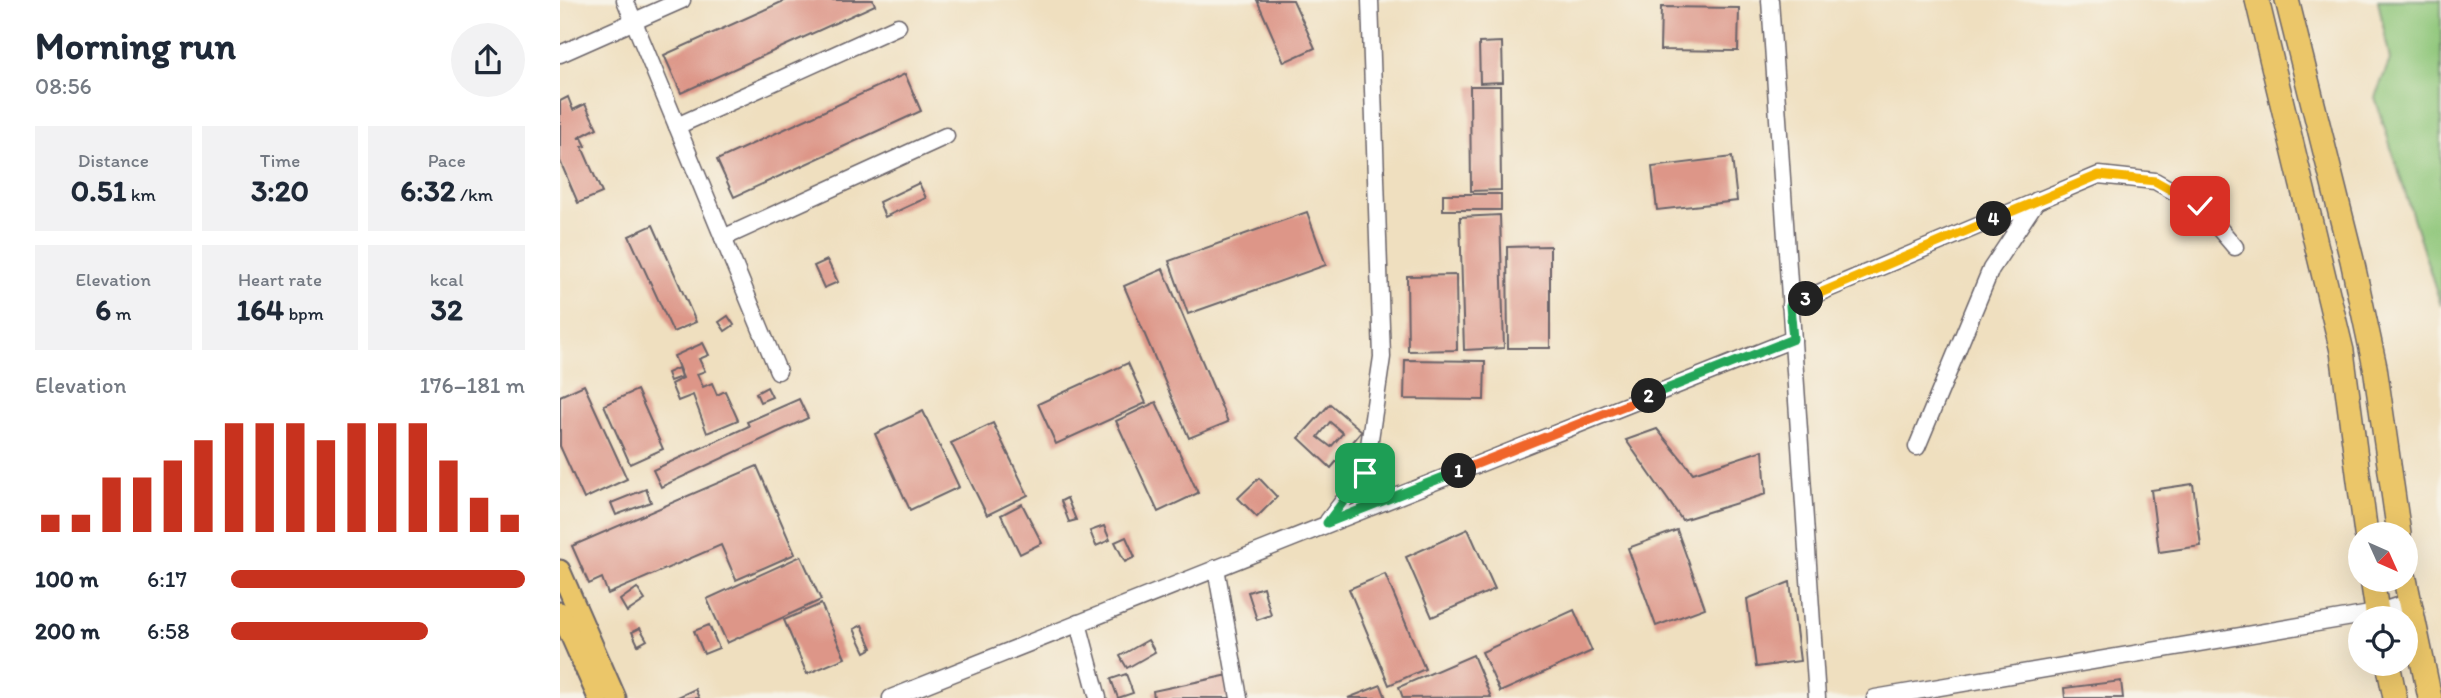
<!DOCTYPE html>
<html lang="en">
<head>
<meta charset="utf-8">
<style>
	:root { --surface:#fff; --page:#f2f2f3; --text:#1f2937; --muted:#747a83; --accent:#c8321e }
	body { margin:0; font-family:Itim,sans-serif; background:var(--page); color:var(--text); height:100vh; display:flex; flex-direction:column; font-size:26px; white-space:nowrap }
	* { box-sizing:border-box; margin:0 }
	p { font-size:23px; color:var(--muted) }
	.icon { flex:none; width:38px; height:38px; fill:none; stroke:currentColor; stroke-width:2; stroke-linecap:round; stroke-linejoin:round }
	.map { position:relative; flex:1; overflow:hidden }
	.panel { display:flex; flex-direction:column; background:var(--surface); width:560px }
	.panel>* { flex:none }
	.needle { width:46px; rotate:135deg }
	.tools { position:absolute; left:1788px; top:522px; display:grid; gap:14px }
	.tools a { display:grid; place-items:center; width:70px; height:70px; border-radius:50%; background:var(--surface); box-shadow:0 7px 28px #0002; font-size:35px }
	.pin { position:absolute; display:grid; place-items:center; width:60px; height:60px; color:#fff; margin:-30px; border-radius:14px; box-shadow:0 4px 10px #0006 }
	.km { position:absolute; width:35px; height:35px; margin:-18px; border-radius:50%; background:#222; color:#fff; font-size:19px; line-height:35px; text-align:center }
	.round { display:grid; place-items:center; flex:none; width:74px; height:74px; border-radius:37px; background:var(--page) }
	.summary { display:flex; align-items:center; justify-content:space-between; height:119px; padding:0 35px }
	h1 { font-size:38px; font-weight:700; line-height:52px }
	.stats { display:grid; grid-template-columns:repeat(3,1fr); gap:10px; height:119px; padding:7px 35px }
	.stats div { display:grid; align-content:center; border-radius:0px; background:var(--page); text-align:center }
	.stats b { font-size:30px; font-weight:700 }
	.stats small { font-size:19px; font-weight:400 }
	.stats p { font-size:19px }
	.chart { height:196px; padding:14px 35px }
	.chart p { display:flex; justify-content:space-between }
	.chart svg { width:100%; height:126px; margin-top:7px; stroke:var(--accent); stroke-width:6 }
	ul { padding:0 35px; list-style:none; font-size:23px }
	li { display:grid; grid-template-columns:112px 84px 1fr; align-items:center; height:52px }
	li i { height:18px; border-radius:9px; background:var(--accent) }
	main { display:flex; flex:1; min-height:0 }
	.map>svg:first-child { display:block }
	.green { fill:#8ec679; stroke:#58745a; stroke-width:2 }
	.building { fill:#dd9688; fill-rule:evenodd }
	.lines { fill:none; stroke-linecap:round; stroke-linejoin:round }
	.minor-casing { stroke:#6a6469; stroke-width:19 }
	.major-casing { stroke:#6a6469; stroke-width:23 }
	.highway-casing { stroke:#6a6469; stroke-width:26 }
	.minor { stroke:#fff; stroke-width:16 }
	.major { stroke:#ebc669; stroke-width:19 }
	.highway { stroke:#ebc669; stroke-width:23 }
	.split-1-casing { stroke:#fff; stroke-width:14 }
	.split-2-casing { stroke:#fff; stroke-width:14 }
	.split-3-casing { stroke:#fff; stroke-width:14 }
	.split-4-casing { stroke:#fff; stroke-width:14 }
	.split-5-casing { stroke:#fff; stroke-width:14 }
	.split-1 { stroke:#22a559; stroke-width:9 }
	.split-2 { stroke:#f0652b; stroke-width:9 }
	.split-3 { stroke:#22a559; stroke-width:9 }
	.split-4 { stroke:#f5b400; stroke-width:9 }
	.split-5 { stroke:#f5b400; stroke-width:9 }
</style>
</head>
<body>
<main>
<section class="panel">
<div class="summary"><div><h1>Morning run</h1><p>08:56</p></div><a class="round"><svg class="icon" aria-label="share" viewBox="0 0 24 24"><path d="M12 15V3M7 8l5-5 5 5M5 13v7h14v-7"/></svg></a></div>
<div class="stats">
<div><p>Distance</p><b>0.51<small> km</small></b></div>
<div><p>Time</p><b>3:20</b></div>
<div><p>Pace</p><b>6:32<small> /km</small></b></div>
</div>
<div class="stats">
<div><p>Elevation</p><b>6<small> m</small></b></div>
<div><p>Heart rate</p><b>164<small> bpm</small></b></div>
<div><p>kcal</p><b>32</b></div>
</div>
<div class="chart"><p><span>Elevation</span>176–181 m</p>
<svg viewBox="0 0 160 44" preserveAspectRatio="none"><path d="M5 44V38M15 44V38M25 44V25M35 44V25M45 44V19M55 44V12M65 44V6M75 44V6M85 44V6M95 44V12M105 44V6M115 44V6M125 44V6M135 44V19M145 44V32M155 44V38"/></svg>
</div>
<ul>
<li><b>100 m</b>6:17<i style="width:100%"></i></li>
<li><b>200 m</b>6:58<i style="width:67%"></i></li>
</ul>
</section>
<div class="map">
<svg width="1881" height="698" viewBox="0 0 1881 698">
	<rect width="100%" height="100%" fill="#f7f3e8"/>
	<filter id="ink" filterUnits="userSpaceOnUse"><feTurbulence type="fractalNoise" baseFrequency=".0143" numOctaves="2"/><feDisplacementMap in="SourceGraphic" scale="14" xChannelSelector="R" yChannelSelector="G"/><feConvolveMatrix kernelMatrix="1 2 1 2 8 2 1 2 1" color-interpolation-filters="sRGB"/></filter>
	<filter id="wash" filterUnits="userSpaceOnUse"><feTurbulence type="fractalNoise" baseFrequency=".00686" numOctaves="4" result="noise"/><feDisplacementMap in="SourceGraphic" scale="28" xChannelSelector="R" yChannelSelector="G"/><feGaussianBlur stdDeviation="1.57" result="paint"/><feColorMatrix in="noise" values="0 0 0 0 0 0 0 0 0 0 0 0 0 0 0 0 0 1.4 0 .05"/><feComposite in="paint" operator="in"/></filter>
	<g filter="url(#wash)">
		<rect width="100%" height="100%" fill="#efdfbf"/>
		<path class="green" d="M1818 0H1881V306L1815 97 1830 60Z"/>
		<g id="blocks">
			<g class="building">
				<path d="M226 0H313L315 5 121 93 104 55Z"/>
				<path d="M697 0H733L755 48 724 62Z"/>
				<path d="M1101 7 1179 8 1178 51 1100 50Z"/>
				<path d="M942 42 943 82 920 83 919 43Z"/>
				<path d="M345 74 361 111 174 197 157 160Z"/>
				<path d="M910 86H940L941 190 911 191Z"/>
				<path d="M8 97 13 110 25 104 37 128 18 138H22L26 146 22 147 42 193 18 203 0 161V101Z"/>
				<path d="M1172 157 1177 201 1097 210 1092 167Z"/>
				<path d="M359 183 366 198 325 217 319 202Z"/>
				<rect x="883" y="194" width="58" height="16"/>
				<path d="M747 212 766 265 628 314 609 261Z"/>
				<path d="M940 215 944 348 904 350 900 217Z"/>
				<path d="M93 225 136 322 113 332 69 236Z"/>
				<path d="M990 246V348H948L947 247Z"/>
				<path d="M267 260 278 282 264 288 254 266Z"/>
				<path d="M603 269 668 422 629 438 564 286Z"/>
				<path d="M896 275 897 350 848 351 847 276Z"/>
				<path d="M168 316 174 325 165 331 159 322Z"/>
				<path d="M143 343 149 355 139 359 145 371 137 374 143 387 152 383 157 395 165 391 178 420 147 433 133 395 118 401 111 384 123 378 114 356Z"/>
				<path d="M845 360 925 361 924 400 844 399Z"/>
				<path d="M568 363 586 403 496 444 478 404Z"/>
				<path d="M118 368 121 377 110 381 107 373Z"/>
				<path d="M24 385 67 479 24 499 0 446V396Z"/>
				<path d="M207 387 212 397 200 402 196 393Z"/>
				<path d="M77 390 103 449 70 464 44 405Z"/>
				<path d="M239 399 248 418 101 487 93 470 189 426 187 422Z"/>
				<path d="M596 402 638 493 598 512 556 421Z"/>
				<path d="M770 404 802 431 771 468 739 438ZM770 422 783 433 771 447 758 437Z"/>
				<path d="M363 411 399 487 350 510 315 434Z"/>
				<path d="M433 423 468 495 427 515 391 443Z"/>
				<path d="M1097 429 1133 473 1203 450 1206 494 1122 520 1066 440Z"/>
				<path d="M197 466 235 554 176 580 161 545 48 594 42 578 29 584 12 546Z"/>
				<path d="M699 478 717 497 697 517 678 498Z"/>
				<path d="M1633 484 1641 546 1599 552 1591 490Z"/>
				<path d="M86 489 91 502 56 515 51 503Z"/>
				<path d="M507 498 516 520 509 522 501 501Z"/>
				<path d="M462 504 482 543 460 554 441 515Z"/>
				<path d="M544 526 550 540 536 546 530 531Z"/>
				<path d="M908 529 935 589 872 617 846 557Z"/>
				<path d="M1117 530 1145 608 1096 626 1068 548Z"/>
				<path d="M566 537 575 557 565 562 555 542Z"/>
				<path d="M241 556 261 600 167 643 147 599Z"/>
				<path d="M825 574 865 669 829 685 789 589Z"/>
				<path d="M1230 582 1240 661 1196 667 1187 599Z"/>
				<path d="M703 587 711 615 697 620 688 592Z"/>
				<path d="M77 588 85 600 67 612 60 600Z"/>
				<path d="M261 604 285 658 247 674 224 620Z"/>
				<path d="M1014 610 1032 651 940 692 922 652Z"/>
				<path d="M149 625 159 648 144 654 134 631Z"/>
				<path d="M302 625 312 648 305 652 294 629Z"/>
				<path d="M80 628 87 640 78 645 72 632Z"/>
				<path d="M588 640 595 652 567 668 560 656Z"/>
				<path d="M913 655 931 697 843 698 839 687Z"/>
				<path d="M566 674 573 693 558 698 551 679Z"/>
				<path d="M669 675 674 698H594L593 691Z"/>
				<path d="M1561 681 1563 698H1505L1504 688Z"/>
				<path d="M821 685 826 698H788Z"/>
				<path d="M135 689 139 698H116Z"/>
			</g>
		</g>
	</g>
	<g filter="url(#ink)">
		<use href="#blocks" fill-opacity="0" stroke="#6a6469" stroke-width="2"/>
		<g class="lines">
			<g class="minor-casing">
				<g id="minor">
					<path d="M65 0 218 371"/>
					<path d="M1210 0 1257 698"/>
					<path d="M0 54 122 0"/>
					<path d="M117 126 338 26"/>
					<path d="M163 238 386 136"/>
					<path d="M1230 305 1539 175 1595 181 1640 206 1675 247"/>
					<path d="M1357 447 1431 269 1477 200"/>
					<path d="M768 521 805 473 822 357 810 0"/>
					<path d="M656 568 679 698"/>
					<path d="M518 623 538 698"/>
					<path d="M331 698 1233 339"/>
					<path d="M1315 698 1816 613 1849 602"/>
				</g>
			</g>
			<g class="major-casing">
				<g id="major">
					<path d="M0 570 56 698"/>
					<path d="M0 612 38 698"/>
				</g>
			</g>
			<g class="highway-casing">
				<g id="highway">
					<path d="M1697 0 1782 351 1806 534"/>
					<path d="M1727 0 1792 260 1815 367 1839 534"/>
					<path d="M1812 579 1818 618"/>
					<path d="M1845 579 1870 698"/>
					<path d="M1828 663 1835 698"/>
				</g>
			</g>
			<use href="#minor" class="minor"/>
			<use href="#major" class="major"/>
			<use href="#highway" class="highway"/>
		</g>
	</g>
	<g class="lines" filter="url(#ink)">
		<g class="split-1-casing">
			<path id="split-1" d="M805 473 767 523 899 471"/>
		</g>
		<g class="split-2-casing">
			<path id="split-2" d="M899 471 1089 396"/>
		</g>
		<g class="split-3-casing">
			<path id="split-3" d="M1089 396 1233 339 1230 306 1246 299"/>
		</g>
		<g class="split-4-casing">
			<path id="split-4" d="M1246 299 1434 219"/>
		</g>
		<g class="split-5-casing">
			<path id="split-5" d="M1434 219 1539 175 1595 181 1640 206"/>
		</g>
		<use href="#split-1" class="split-1"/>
		<use href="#split-2" class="split-2"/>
		<use href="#split-3" class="split-3"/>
		<use href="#split-4" class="split-4"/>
		<use href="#split-5" class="split-5"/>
	</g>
</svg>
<div class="tools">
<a><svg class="needle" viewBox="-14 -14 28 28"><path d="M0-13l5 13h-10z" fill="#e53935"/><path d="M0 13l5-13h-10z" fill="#747a83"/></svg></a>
<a><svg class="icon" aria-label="locate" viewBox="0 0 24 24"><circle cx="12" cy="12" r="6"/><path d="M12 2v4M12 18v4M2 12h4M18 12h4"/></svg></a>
</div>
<div class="pin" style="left:805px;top:473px;background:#1e9e55"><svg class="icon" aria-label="arrive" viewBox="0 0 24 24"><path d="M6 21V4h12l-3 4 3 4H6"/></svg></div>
<div class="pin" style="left:1640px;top:206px;background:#d93025"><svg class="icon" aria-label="check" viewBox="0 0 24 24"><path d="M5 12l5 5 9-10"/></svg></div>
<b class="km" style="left:899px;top:471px">1</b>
<b class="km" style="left:1089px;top:396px">2</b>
<b class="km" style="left:1246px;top:299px">3</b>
<b class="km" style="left:1434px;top:219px">4</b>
</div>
</main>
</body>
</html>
